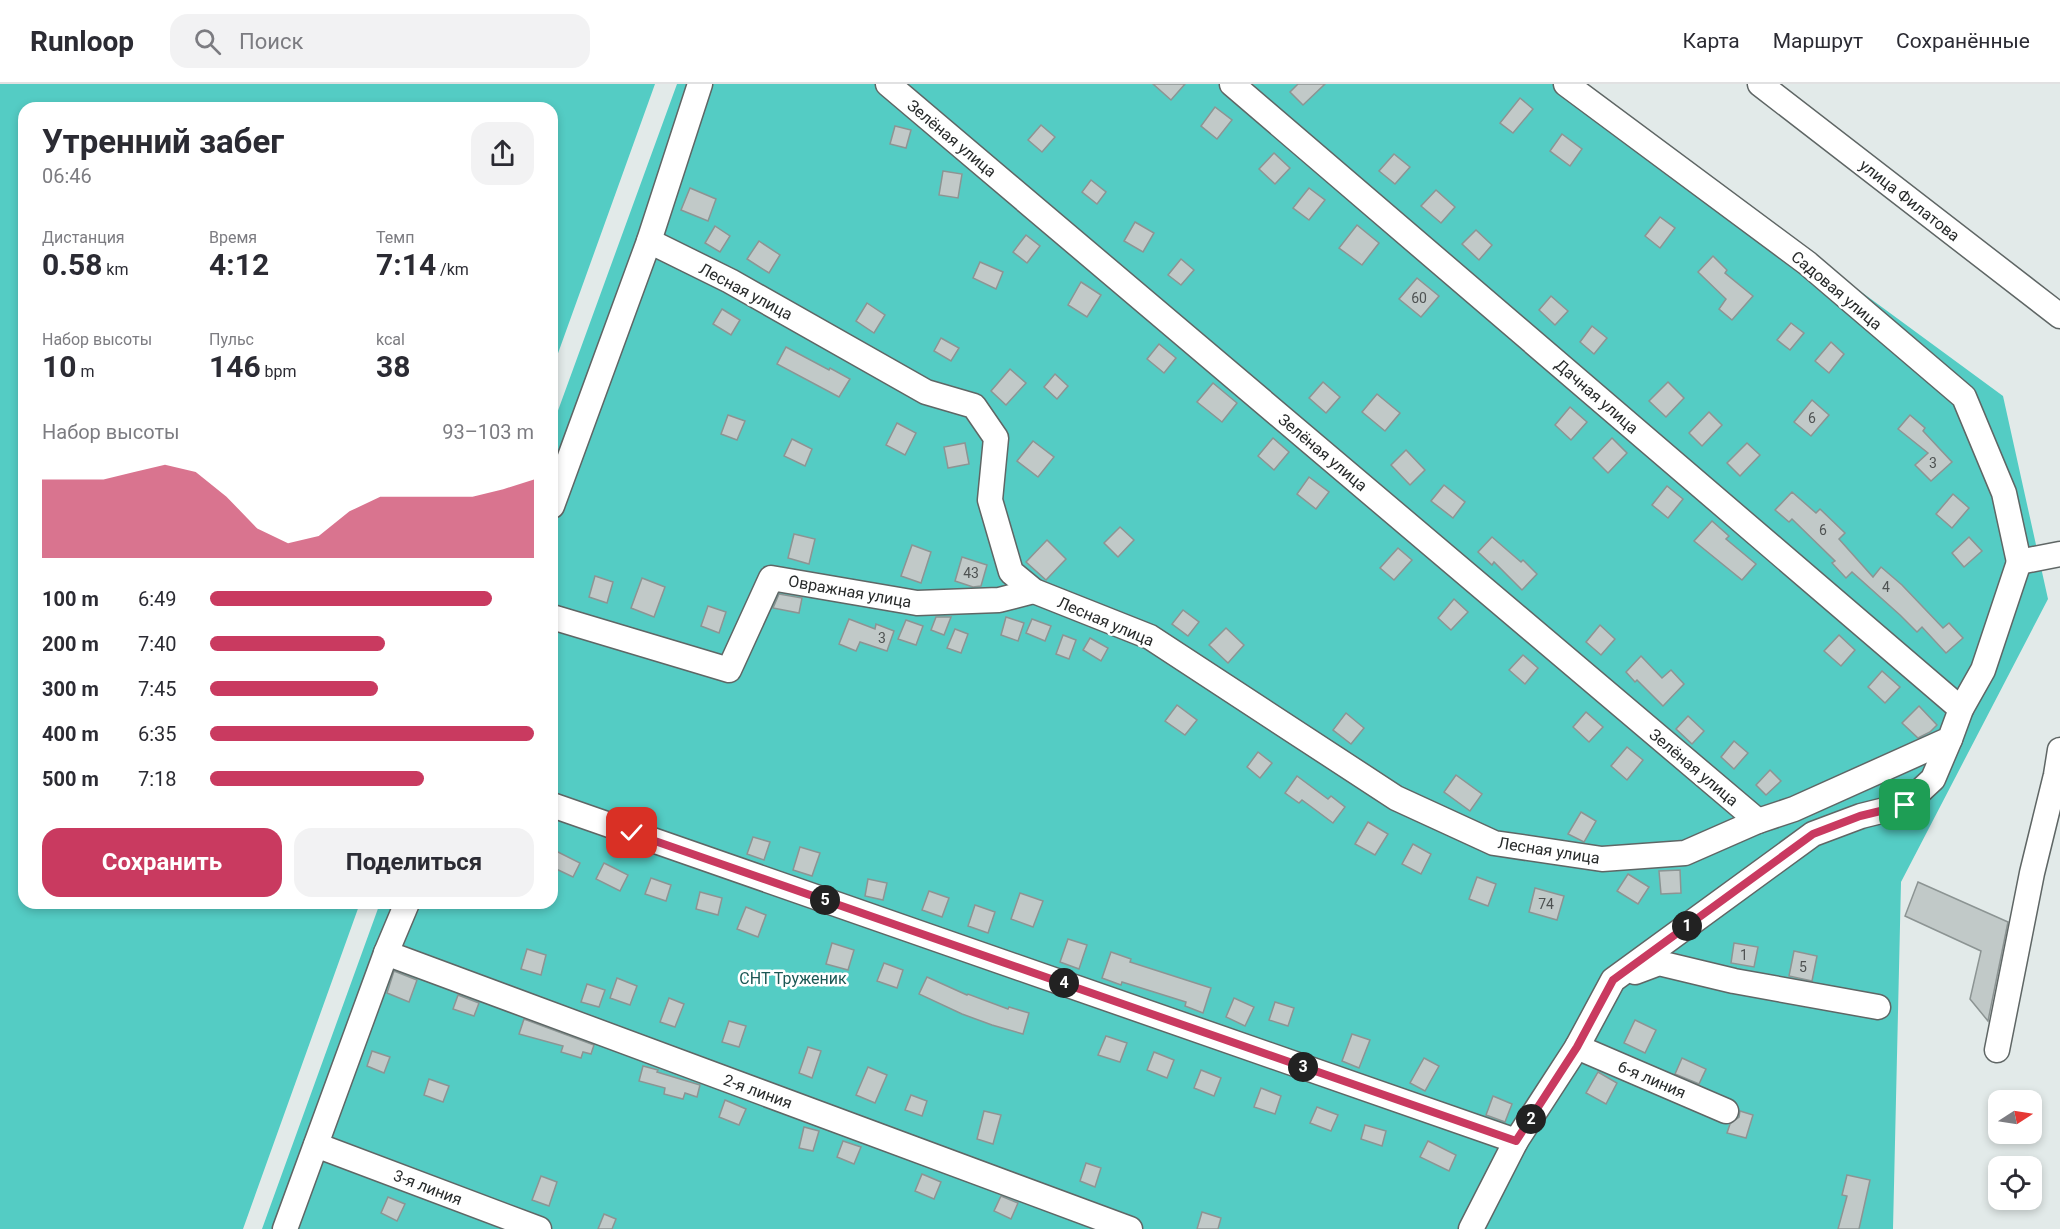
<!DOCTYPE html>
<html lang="ru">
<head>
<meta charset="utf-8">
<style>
	:root { --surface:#fff; --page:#f2f2f3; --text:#2b2b33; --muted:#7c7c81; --line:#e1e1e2; --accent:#c93a60 }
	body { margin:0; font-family:Roboto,sans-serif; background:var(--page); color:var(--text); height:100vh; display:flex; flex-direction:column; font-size:22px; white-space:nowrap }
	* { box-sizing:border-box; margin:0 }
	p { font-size:20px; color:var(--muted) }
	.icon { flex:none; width:33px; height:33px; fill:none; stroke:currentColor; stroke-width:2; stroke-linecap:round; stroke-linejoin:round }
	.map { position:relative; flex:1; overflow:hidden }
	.drawer { position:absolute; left:18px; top:18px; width:540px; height:807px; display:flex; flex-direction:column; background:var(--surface); border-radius:18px; box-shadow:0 3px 9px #0003 }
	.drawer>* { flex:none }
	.needle { width:39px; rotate:78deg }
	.controls { position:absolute; left:1988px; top:1006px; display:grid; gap:12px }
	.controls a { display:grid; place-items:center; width:54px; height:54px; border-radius:12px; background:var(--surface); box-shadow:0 3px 9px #0003; font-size:30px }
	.pin { position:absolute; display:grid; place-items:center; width:51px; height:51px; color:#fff; margin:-26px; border-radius:12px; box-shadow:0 3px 9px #0006 }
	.km { position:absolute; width:30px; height:30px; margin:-15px; border-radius:50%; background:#222; color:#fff; font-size:16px; line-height:30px; text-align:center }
	.round { display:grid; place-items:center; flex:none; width:63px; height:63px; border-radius:18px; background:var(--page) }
	.headline { display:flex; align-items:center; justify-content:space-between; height:102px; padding:0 24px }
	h1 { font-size:33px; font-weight:700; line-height:45px }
	.metrics { display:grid; grid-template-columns:repeat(3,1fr); gap:9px; height:102px; padding:6px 24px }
	.metrics div { display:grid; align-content:center }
	.metrics b { font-size:30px; font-weight:700 }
	.metrics small { font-size:16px; font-weight:400 }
	.metrics p { font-size:16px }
	.chart { height:168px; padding:12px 24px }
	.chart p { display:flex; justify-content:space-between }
	.chart svg { width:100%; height:108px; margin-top:6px; fill:var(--accent); opacity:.7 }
	.button { display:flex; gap:12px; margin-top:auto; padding:12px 24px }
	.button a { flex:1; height:69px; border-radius:18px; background:var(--accent); color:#fff; font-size:24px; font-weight:700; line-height:69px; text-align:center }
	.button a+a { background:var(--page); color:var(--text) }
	ul { padding:0 24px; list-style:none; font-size:20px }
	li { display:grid; grid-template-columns:96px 72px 1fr; align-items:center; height:45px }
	li i { height:15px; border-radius:8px; background:var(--accent) }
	header { display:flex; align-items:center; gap:36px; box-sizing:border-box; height:84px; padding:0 30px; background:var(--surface); border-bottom:2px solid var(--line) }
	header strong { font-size:28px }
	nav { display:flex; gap:33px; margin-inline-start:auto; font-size:21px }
	.search { width:420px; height:54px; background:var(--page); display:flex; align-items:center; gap:15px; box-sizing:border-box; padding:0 21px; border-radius:18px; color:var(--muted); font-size:22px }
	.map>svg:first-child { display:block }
	.green { fill:#54ccc4 }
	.building { fill:#c1c9c8; stroke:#8c9493; stroke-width:1.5 }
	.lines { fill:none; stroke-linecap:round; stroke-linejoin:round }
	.minor-casing { stroke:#5f6665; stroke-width:27 }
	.minor { stroke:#fff; stroke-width:24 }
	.route-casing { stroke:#fff; stroke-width:12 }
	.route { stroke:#c93a60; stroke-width:8 }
	.labels { text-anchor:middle; stroke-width:5; stroke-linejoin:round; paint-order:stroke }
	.number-label { font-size:14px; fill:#4e5252 }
	.street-label { font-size:16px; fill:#282b2b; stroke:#fff }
	.park-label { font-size:16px; fill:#1b5855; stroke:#fff }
</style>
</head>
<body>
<header>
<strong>Runloop</strong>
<div class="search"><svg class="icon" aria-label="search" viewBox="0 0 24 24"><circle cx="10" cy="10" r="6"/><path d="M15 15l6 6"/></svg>Поиск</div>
<nav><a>Карта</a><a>Маршрут</a><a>Сохранённые</a></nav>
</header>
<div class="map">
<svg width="2060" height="1145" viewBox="0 0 2060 1145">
	<rect width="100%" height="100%" fill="#e2eae9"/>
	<g class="green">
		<path d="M0 0H655L552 286V24H24V819H360L243 1145H0Z"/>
		<path d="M677 0H1578L2003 312 2048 515 1901 798 1893 1145H262L380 819H552V343Z"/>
	</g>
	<g class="building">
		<path d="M1153 0H1185L1171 16Z"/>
		<path d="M1298 0H1325L1303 21 1290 8Z"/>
		<path d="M1520 14 1533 25 1513 49 1500 39Z"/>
		<path d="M1215 23 1232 36 1217 55 1201 42Z"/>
		<path d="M1041 41 1055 53 1042 68 1028 56Z"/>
		<path d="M895 42 911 46 906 64 890 60Z"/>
		<path d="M1562 50 1582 65 1570 82 1550 67Z"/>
		<path d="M1274 69 1290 84 1275 100 1259 85Z"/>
		<path d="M1394 70 1410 83 1395 100 1379 87Z"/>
		<path d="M943 87 962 90 958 114 939 111Z"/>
		<path d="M1091 96 1106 108 1097 120 1082 108Z"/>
		<path d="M690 104 716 115 708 137 681 126Z"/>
		<path d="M1309 104 1325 116 1309 136 1293 124Z"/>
		<path d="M1436 106 1455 123 1441 139 1421 122Z"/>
		<path d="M1660 133 1675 144 1660 164 1645 152Z"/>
		<path d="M1135 138 1154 149 1143 168 1124 157Z"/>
		<path d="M1357 141 1379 159 1362 181 1339 164Z"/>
		<path d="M715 142 730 152 720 168 705 159Z"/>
		<path d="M1476 146 1492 161 1479 176 1462 160Z"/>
		<path d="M1026 151 1040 162 1027 179 1013 168Z"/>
		<path d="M759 157 780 171 769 189 747 175Z"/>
		<path d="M1713 172 1727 186 1725 189 1753 212 1732 236 1719 225 1726 215 1698 188Z"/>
		<path d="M1181 175 1194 186 1181 201 1168 191Z"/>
		<path d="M980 178 1003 188 996 205 973 194Z"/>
		<path d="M1417 194 1439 212 1421 233 1399 215Z"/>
		<path d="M1081 198 1101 211 1087 233 1068 221Z"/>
		<path d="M1551 212 1568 227 1555 241 1539 226Z"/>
		<path d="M867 219 885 231 874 249 856 237Z"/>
		<path d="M722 225 740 236 731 251 713 240Z"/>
		<path d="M1791 239 1804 249 1790 266 1777 256Z"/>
		<path d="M1592 242 1607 254 1594 270 1580 258Z"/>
		<path d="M941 254 959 264 951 277 934 267Z"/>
		<path d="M1831 258 1844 270 1829 289 1815 277Z"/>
		<path d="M1159 260 1176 274 1164 289 1147 275Z"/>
		<path d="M786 263 829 286 830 284 850 295 839 313 777 280Z"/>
		<path d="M1010 285 1026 299 1006 321 991 307Z"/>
		<path d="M1055 290 1068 302 1057 315 1044 303Z"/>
		<path d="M1323 298 1340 313 1326 329 1309 314Z"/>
		<path d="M1668 298 1684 314 1666 333 1649 317Z"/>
		<path d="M1213 299 1237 319 1222 338 1197 318Z"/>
		<path d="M1377 310 1400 329 1385 347 1362 328Z"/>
		<path d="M1812 316 1829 331 1811 352 1794 338Z"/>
		<path d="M1570 323 1587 338 1571 356 1555 341Z"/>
		<path d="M1709 328 1722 341 1702 362 1689 349Z"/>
		<path d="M728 331 745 337 737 356 721 350Z"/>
		<path d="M1910 331 1925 344 1923 347 1952 378 1931 397 1915 381 1928 369 1898 345Z"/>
		<path d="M897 339 916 349 905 371 886 361Z"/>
		<path d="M1273 354 1289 368 1274 386 1258 372Z"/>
		<path d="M1612 354 1627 369 1608 389 1593 374Z"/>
		<path d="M792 355 812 365 805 382 784 372Z"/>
		<path d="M1033 357 1054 373 1038 393 1017 377Z"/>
		<path d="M965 359 969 380 948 384 944 363Z"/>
		<path d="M1747 359 1760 371 1740 392 1727 379Z"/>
		<path d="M1406 366 1425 386 1410 401 1391 381Z"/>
		<path d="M1309 393 1329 408 1316 425 1297 410Z"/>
		<path d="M1444 401 1465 418 1453 434 1431 417Z"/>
		<path d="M1667 402 1683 415 1668 434 1652 421Z"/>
		<path d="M1792 408 1816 429 1820 425 1845 449 1839 455 1873 493 1881 483 1902 501 1943 544 1949 539 1963 554 1946 569 1922 543 1917 548 1900 531 1852 488 1846 494 1832 479 1835 477 1792 435 1789 438 1775 426Z"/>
		<path d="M1953 410 1969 424 1952 444 1936 430Z"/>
		<path d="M1712 437 1729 452 1726 455 1756 480 1742 496 1694 457Z"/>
		<path d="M1120 443 1134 456 1118 473 1104 459Z"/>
		<path d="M794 450 815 455 809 480 788 474Z"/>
		<path d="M1492 453 1521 478 1523 476 1537 490 1522 506 1494 478 1492 481 1478 468Z"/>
		<path d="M1969 453 1982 467 1964 483 1952 469Z"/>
		<path d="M1047 456 1066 475 1046 496 1026 478Z"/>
		<path d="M912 461 931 468 921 499 901 492Z"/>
		<path d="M1398 464 1412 476 1394 496 1380 484Z"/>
		<path d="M962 473 987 481 981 502 973 503 955 497Z"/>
		<path d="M595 492 613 498 607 519 589 513Z"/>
		<path d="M642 494 665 503 654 533 631 524Z"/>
		<path d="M779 510 802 514 799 529 773 524Z"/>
		<path d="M1454 515 1468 528 1451 546 1438 534Z"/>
		<path d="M708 522 726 528 719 549 701 542Z"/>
		<path d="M1183 526 1199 538 1188 552 1172 540Z"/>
		<path d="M936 533H951L944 551 931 546Z"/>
		<path d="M1006 533 1024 539 1018 557 1001 551Z"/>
		<path d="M849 535 875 545 876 540 894 547 887 567 860 558 856 567 839 560Z"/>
		<path d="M1032 535 1051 542 1045 557 1026 549Z"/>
		<path d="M906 536 923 542 916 561 898 555Z"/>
		<path d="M1600 541 1615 555 1601 571 1586 558Z"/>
		<path d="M1226 544 1244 561 1228 579 1209 561Z"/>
		<path d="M955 545 968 550 961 569 947 564Z"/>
		<path d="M1063 551 1076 556 1069 575 1056 570Z"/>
		<path d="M1839 551 1855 566 1841 582 1824 567Z"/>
		<path d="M1090 554 1108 564 1101 577 1083 566Z"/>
		<path d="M1523 571 1538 584 1525 600 1509 586Z"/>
		<path d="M1641 572 1662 594 1671 586 1684 600 1663 622 1637 596 1635 598 1626 588Z"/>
		<path d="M1882 587 1900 603 1885 619 1868 603Z"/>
		<path d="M1177 621 1197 636 1185 651 1165 637Z"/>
		<path d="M1919 622 1937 641 1930 648 1918 654 1902 639Z"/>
		<path d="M1586 628 1603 643 1589 658 1573 643Z"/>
		<path d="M1346 629 1364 644 1351 660 1333 646Z"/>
		<path d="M1688 632 1704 647 1692 660 1676 645Z"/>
		<path d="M1734 657 1748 669 1734 685 1721 673Z"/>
		<path d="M1627 663 1643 676 1627 696 1611 682Z"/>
		<path d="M1258 668 1272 679 1260 694 1247 683Z"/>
		<path d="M1770 686 1781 697 1766 711 1756 701Z"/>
		<path d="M1456 691 1482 710 1470 727 1444 708Z"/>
		<path d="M1297 692 1328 715 1331 712 1345 723 1333 739 1302 716 1299 719 1285 709Z"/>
		<path d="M1581 728 1596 737 1584 758 1568 750Z"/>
		<path d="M1368 738 1388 750 1375 771 1355 760Z"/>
		<path d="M753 753 770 758 764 776 747 770Z"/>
		<path d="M1413 760 1431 770 1421 790 1402 780Z"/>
		<path d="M800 763 820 769 812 792 793 786Z"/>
		<path d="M556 767 580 779 573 793 552 783V775Z"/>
		<path d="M604 779 628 791 620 807 596 795Z"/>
		<path d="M1680 786 1681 809 1661 810 1659 787Z"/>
		<path d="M1628 790 1649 803 1638 820 1617 807Z"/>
		<path d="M1477 793 1496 800 1488 822 1469 815Z"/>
		<path d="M651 794 671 801 666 817 645 810Z"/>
		<path d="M868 795 887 799 883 816 865 812Z"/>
		<path d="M1918 798 2008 838 1988 937 1970 915 1981 867 1905 832Z"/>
		<path d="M1535 804 1564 812 1557 836 1529 828Z"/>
		<path d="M929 807 949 814 942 833 922 826Z"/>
		<path d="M700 808 722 814 718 831 696 825Z"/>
		<path d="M1020 809 1043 817 1033 843 1011 835Z"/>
		<path d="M975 821 995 828 988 849 968 842Z"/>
		<path d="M746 823 766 831 758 853 737 845Z"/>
		<path d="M1068 855 1087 861 1079 885 1060 878Z"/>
		<path d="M832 859 854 866 848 886 826 880Z"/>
		<path d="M1734 859 1758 863 1754 883 1731 879Z"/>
		<path d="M527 865 546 871 541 891 521 885Z"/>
		<path d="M1794 867 1817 872 1812 897 1789 892Z"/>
		<path d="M1111 868 1131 875 1130 878 1211 904 1203 929 1185 922 1186 918 1122 898 1121 901 1102 894Z"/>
		<path d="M884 879 903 886 897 904 877 897Z"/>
		<path d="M394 887 417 896 409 918 387 909Z"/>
		<path d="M927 893 967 911 968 910 1008 925 1009 923 1029 929 1023 950 992 941 962 930 919 910Z"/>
		<path d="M617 894 637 902 630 921 610 914Z"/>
		<path d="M587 900 605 906 599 923 581 918Z"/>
		<path d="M458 911 479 919 474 932 453 925Z"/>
		<path d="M669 914 684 920 675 943 660 938Z"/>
		<path d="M1234 914 1254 923 1245 942 1226 933Z"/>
		<path d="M1275 918 1294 924 1288 942 1269 936Z"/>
		<path d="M524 935 594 961 591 970 583 968 581 974 561 968 563 962 519 950Z"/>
		<path d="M1635 936 1656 946 1645 969 1624 959Z"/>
		<path d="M729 937 746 942 739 963 722 958Z"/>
		<path d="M1352 950 1370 956 1359 984 1342 977Z"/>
		<path d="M1106 952 1127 959 1120 978 1098 971Z"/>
		<path d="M808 963 821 967 812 994 799 989Z"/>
		<path d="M372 967 390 973 384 989 367 982Z"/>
		<path d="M1154 968 1174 976 1167 994 1147 986Z"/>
		<path d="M1424 974 1439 982 1425 1007 1410 999Z"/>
		<path d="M1682 974 1706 985 1699 1000 1675 990Z"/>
		<path d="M643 982 658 986 657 988 700 1001 697 1013 685 1009 683 1015 664 1010 665 1004 639 997Z"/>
		<path d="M868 983 887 991 875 1019 856 1011Z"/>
		<path d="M1201 986 1221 994 1214 1012 1194 1004Z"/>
		<path d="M1598 988 1617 999 1606 1020 1586 1009Z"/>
		<path d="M429 995 449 1002 443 1018 424 1011Z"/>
		<path d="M1261 1004 1281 1012 1275 1030 1254 1023Z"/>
		<path d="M911 1011 927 1017 922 1032 905 1026Z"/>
		<path d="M1493 1012 1512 1020 1505 1038 1486 1031Z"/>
		<path d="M725 1016 746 1025 739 1041 719 1033Z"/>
		<path d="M1317 1023 1338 1031 1331 1047 1310 1039Z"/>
		<path d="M984 1027 1001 1031 993 1060 977 1055Z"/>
		<path d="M1740 1027 1753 1031 1746 1054 1727 1049 1730 1040 1739 1033Z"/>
		<path d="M1365 1041 1386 1047 1382 1062 1361 1055Z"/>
		<path d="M804 1043 819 1047 813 1067 799 1064Z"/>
		<path d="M843 1057 861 1063 854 1080 837 1073Z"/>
		<path d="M1428 1057 1456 1071 1449 1087 1420 1073Z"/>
		<path d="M1086 1079 1101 1084 1095 1103 1080 1097Z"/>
		<path d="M922 1090 941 1098 934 1115 915 1107Z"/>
		<path d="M1847 1091 1870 1096 1859 1145H1838L1847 1112 1842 1111Z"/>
		<path d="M541 1092 557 1098 549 1122 532 1116Z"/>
		<path d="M1001 1112 1018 1119 1011 1135 994 1127Z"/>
		<path d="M388 1113 405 1120 397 1137 381 1129Z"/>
		<path d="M1202 1128 1221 1134 1218 1145H1197Z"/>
		<path d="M604 1130 616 1135 612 1145H598Z"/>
	</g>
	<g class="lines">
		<g class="minor-casing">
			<g id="minor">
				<path d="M888 0 1758 737"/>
				<path d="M1232 0 1961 625"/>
				<path d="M1566 0 1807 179 1964 313 2004 409 2019 478"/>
				<path d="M1760 0 2060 232"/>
				<path d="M649 157 730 197 926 308 974 322 996 354 990 416 1011 488 1034 507 1150 553 1396 714 1494 759 1602 775 1685 769 1758 737 1794 725 1950 655 1961 625 1983 586 2019 478"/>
				<path d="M552 422 649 157 700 0"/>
				<path d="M2019 478 2060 470"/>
				<path d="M552 533 729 586 771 494 917 519 999 516 1034 507"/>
				<path d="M552 721 1516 1057"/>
				<path d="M386 869 1130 1145"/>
				<path d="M1635 888 1659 879 1734 897 1878 923"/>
				<path d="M1577 963 1726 1027"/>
				<path d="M1997 966 2032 789 2056 691 2060 666"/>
				<path d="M316 1061 539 1145"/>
				<path d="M285 1145 386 869 407 819"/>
				<path d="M1471 1145 1516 1057 1577 963 1613 896 1813 750 1861 732 1905 721 1933 695 1950 655"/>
			</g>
		</g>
		<use href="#minor" class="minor"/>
	</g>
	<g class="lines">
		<g class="route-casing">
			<path id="route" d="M632 749 1516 1057 1577 963 1613 896 1813 750 1860 732 1905 721"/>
		</g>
		<use href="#route" class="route"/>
	</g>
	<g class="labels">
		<g class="number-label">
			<text x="1419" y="219">60</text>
			<text x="1812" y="339">6</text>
			<text x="1933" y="384">3</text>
			<text x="1823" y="451">6</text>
			<text x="971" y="494">43</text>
			<text x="1886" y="508">4</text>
			<text x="882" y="559">3</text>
			<text x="1546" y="825">74</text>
			<text x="1744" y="876">1</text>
			<text x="1803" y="888">5</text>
		</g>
		<g class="street-label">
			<text transform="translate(952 54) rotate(40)" y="6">Зелёная улица</text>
			<text transform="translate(1910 116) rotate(38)" y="6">улица Филатова</text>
			<text transform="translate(1837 206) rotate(40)" y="6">Садовая улица</text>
			<text transform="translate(746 207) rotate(28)" y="6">Лесная улица</text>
			<text transform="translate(1597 312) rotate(41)" y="6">Дачная улица</text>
			<text transform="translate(1323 368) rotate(40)" y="6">Зелёная улица</text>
			<text transform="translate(850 507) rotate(10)" y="6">Овражная улица</text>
			<text transform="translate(1106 537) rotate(23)" y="6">Лесная улица</text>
			<text transform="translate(1694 683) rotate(40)" y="6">Зелёная улица</text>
			<text transform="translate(1549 766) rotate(9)" y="6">Лесная улица</text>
			<text transform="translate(1652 995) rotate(23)" y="6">6-я линия</text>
			<text transform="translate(758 1007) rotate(20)" y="6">2-я линия</text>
			<text transform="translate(428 1103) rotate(21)" y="6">3-я линия</text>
		</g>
		<g class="park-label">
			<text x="793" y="900">СНТ Труженик</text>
		</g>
	</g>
</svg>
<div class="controls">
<a><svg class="needle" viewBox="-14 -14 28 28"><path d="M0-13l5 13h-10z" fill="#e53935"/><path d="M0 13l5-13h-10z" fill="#7c7c81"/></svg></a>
<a><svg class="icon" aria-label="locate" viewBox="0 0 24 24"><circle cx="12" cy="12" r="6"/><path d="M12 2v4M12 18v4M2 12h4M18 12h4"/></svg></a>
</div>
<div class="pin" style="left:1905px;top:721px;background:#1e9e55"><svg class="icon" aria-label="arrive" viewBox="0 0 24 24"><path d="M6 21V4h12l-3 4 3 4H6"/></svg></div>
<div class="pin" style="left:632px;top:749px;background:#d93025"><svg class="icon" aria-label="check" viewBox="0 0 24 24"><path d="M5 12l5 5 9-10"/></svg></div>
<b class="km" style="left:1687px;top:842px">1</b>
<b class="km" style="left:1531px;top:1035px">2</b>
<b class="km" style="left:1303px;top:983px">3</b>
<b class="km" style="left:1064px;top:899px">4</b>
<b class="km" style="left:825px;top:816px">5</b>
<section class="drawer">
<div class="headline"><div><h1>Утренний забег</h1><p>06:46</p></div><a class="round"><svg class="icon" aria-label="share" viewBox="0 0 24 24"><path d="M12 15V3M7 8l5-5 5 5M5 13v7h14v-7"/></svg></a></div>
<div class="metrics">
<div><p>Дистанция</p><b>0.58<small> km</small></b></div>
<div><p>Время</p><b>4:12</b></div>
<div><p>Темп</p><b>7:14<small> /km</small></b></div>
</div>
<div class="metrics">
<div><p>Набор высоты</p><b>10<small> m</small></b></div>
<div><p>Пульс</p><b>146<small> bpm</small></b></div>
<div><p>kcal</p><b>38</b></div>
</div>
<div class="chart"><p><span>Набор высоты</span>93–103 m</p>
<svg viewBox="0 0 160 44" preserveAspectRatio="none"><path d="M0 44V12L10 12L20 12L30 9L40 6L50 9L60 19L70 32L80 38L90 35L100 25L110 19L120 19L130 19L140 19L150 16L160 12V44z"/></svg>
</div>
<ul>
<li><b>100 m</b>6:49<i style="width:87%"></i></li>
<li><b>200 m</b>7:40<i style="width:54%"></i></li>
<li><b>300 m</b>7:45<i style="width:52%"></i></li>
<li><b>400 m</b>6:35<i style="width:100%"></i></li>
<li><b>500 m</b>7:18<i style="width:66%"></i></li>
</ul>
<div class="button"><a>Сохранить</a><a>Поделиться</a></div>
</section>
</div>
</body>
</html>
